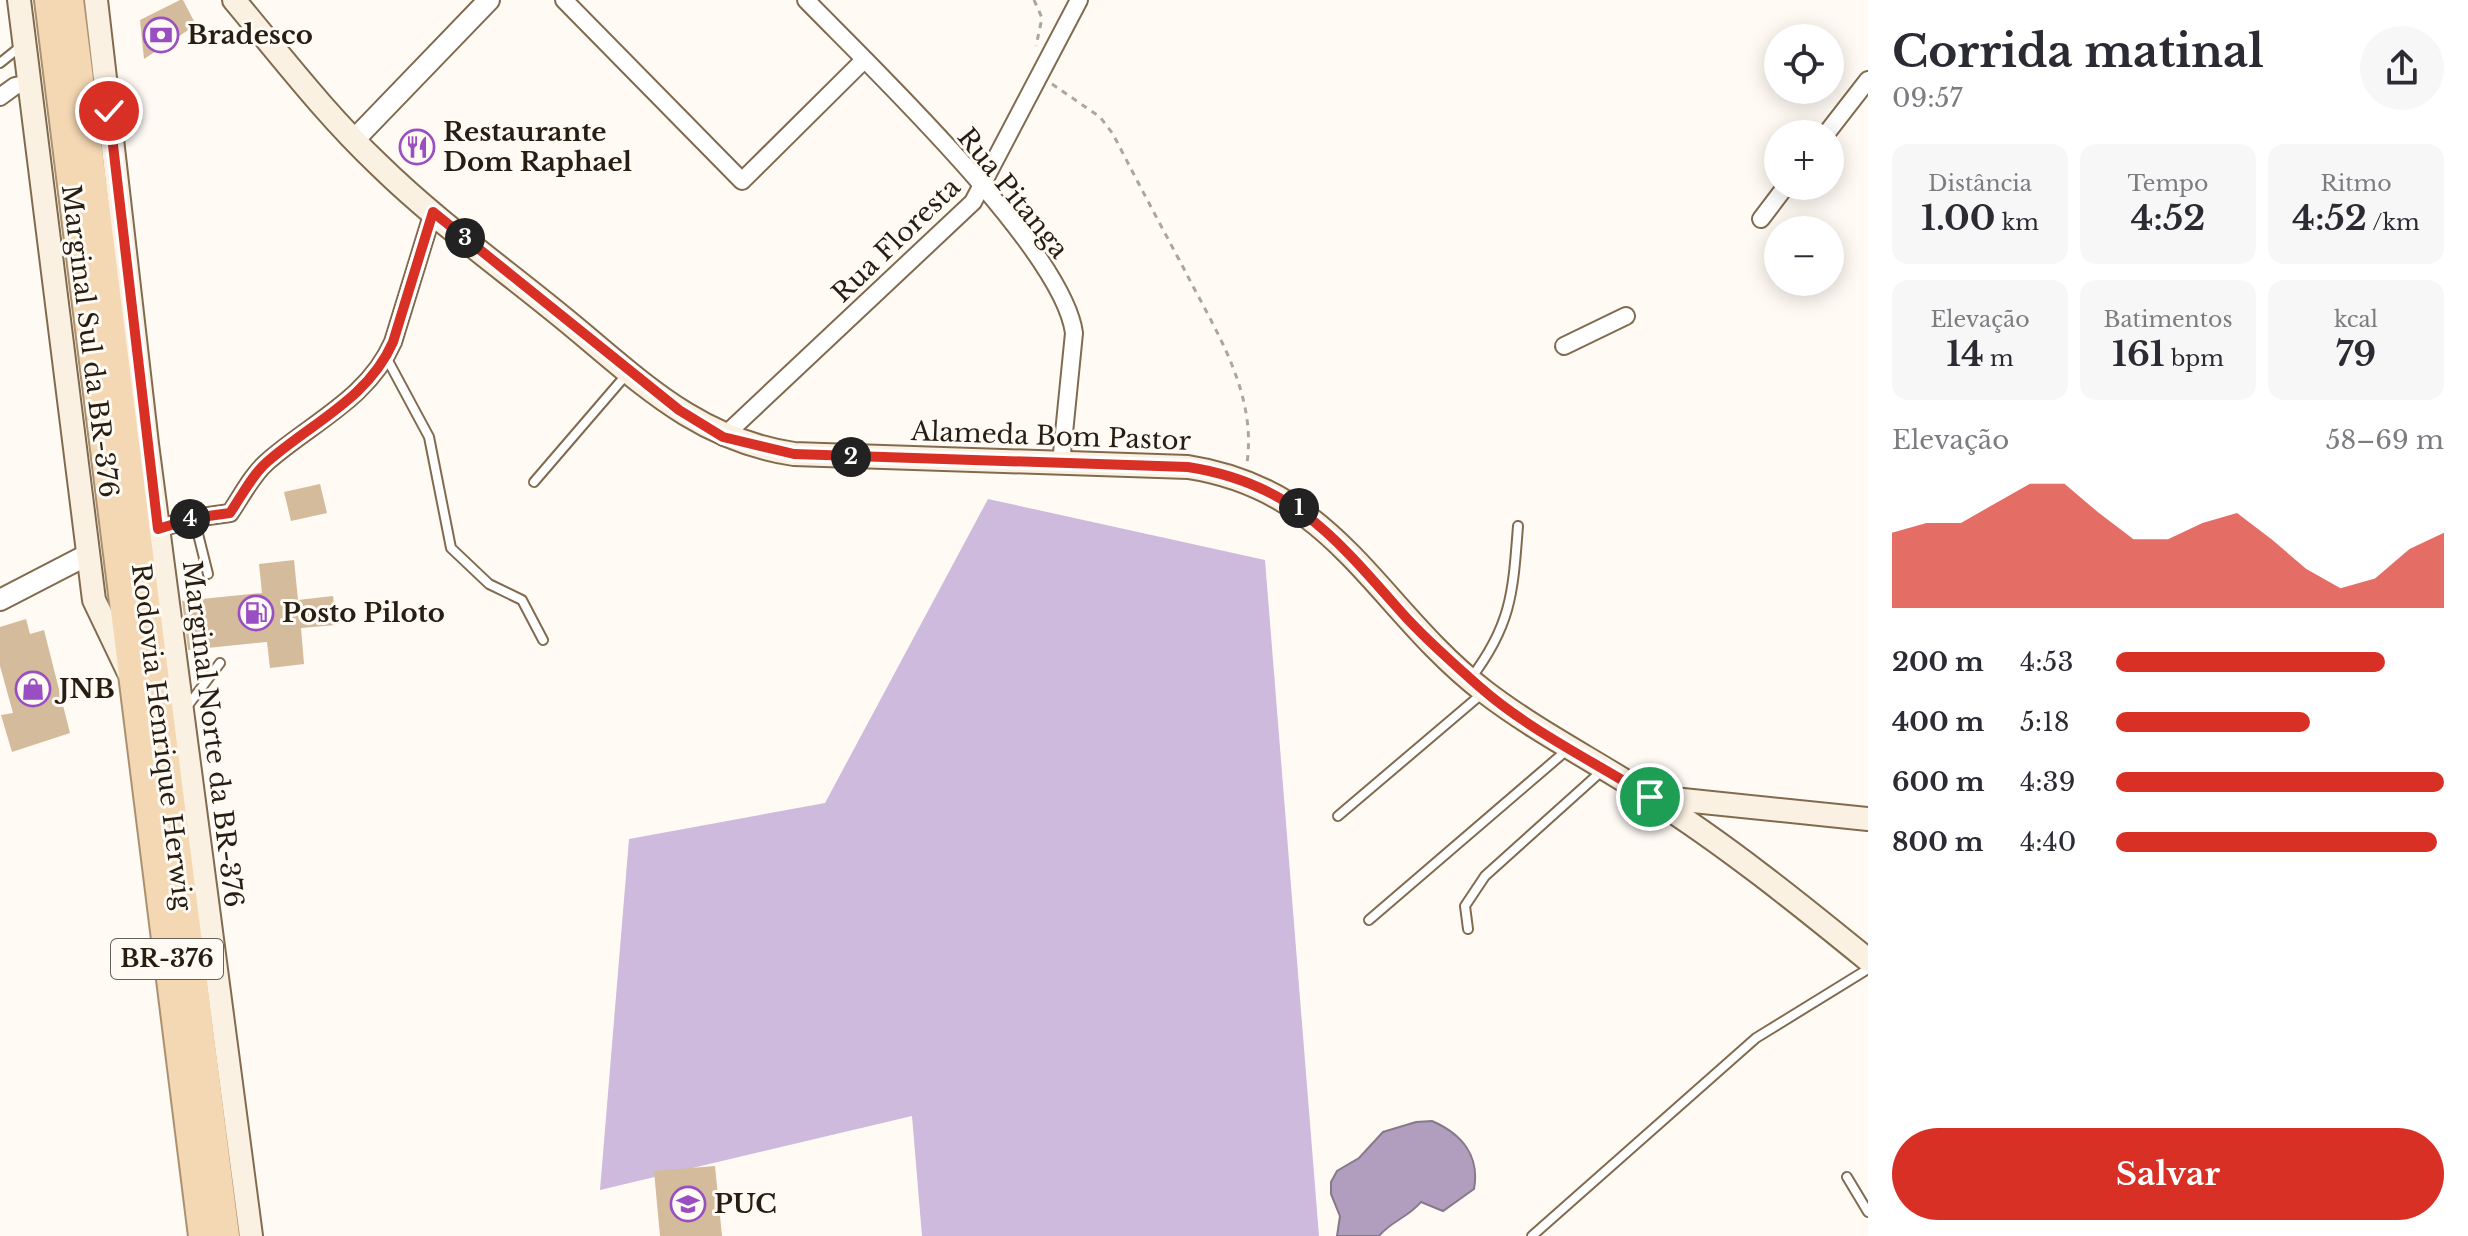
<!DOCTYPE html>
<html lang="pt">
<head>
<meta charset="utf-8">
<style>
	:root { --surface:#fff; --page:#f7f7f7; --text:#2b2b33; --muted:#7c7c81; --accent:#d93025 }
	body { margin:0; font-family:"Libre Baskerville",serif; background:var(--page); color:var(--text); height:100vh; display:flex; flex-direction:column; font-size:30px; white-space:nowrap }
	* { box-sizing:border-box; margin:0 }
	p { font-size:26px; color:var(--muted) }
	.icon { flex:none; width:44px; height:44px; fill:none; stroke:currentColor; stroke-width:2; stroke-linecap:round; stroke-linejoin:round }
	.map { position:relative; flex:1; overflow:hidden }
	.side { display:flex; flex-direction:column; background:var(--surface); width:600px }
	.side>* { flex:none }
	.tools { position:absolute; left:1764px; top:24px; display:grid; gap:16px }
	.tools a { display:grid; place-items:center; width:80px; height:80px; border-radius:50%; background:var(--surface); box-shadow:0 4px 20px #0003; font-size:40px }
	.pin { position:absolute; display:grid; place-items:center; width:68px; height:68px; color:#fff; margin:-34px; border:4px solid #fff; border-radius:50%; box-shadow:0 2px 8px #0007 }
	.km { position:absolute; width:40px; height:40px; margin:-20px; border-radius:50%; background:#222; color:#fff; font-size:22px; line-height:40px; text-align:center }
	.round { display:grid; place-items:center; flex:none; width:84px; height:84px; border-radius:42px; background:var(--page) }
	.overview { display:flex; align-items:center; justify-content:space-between; height:136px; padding:0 24px }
	h1 { font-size:44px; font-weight:700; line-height:60px }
	.figures { display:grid; grid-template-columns:repeat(3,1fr); gap:12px; height:136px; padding:8px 24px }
	.figures div { display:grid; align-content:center; border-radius:16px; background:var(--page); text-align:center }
	.figures b { font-size:34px; font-weight:700 }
	.figures small { font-size:22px; font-weight:400 }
	.figures p { font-size:22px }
	.chart { height:224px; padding:16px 24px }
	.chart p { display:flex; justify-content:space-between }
	.chart svg { width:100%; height:144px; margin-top:8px; fill:var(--accent); opacity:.7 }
	.cta { display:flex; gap:16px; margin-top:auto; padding:16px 24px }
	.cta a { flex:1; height:92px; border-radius:48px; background:var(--accent); color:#fff; font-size:32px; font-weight:700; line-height:92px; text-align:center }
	ul { padding:0 24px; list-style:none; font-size:26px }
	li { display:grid; grid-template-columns:128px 96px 1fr; align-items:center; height:60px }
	li i { height:20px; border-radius:10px; background:var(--accent) }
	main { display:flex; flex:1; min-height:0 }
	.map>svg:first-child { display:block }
	.forest { fill:#cebadc }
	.water { fill:#b19ebe; stroke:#87788a; stroke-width:2 }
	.building { fill:#d3bb9c }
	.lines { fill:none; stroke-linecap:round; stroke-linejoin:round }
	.service-casing { stroke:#816b4f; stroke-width:12 }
	.minor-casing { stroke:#816b4f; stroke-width:20 }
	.tertiary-casing { stroke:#816b4f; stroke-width:24 }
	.secondary-casing { stroke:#816b4f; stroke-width:26 }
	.trunk-casing { stroke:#ab916f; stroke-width:30 }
	.path { stroke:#aca69e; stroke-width:3; stroke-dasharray:6 6; stroke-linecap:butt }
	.service { stroke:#fff; stroke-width:8 }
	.minor { stroke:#fff; stroke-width:16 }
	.tertiary { stroke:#fff; stroke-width:20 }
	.secondary { stroke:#fbf1e3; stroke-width:22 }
	.trunk { stroke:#f4d8b4; stroke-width:26 }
	.route-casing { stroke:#fff; stroke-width:16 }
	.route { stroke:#d93025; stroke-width:10 }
	.labels { text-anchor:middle; stroke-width:6; stroke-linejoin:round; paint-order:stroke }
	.shield { fill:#fffaf4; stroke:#676056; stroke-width:2 }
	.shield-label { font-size:24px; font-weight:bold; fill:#261e12 }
	.poi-label { font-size:26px; font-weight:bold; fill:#261e12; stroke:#fffaf4; text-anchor:start }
	.street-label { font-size:26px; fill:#261e12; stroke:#fffaf4 }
</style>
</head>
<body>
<main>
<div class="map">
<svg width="1868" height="1236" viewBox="0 0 1868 1236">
	<rect width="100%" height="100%" fill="#fffaf4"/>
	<path class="forest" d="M988 499 1265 560 1319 1236H922L912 1116 600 1190 629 839 825 803Z"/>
	<path class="water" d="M1432 1121C1462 1134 1480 1156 1474 1189L1443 1211 1421 1202C1409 1217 1391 1221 1379 1236H1337L1340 1216 1331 1194V1182L1337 1171 1359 1158 1383 1132 1416 1122Z"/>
	<g class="building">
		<path d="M180 0H183L196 25 144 59 140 20Z"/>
		<path d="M320 484 327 513 291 521 284 492Z"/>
		<path d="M294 560 298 600 333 596 336 625 301 628 304 664 270 668 267 642 188 650 182 601 262 593 259 564Z"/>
		<path d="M26 619 30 634 44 630 70 733 12 752 1 715 13 713 0 666V627Z"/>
		<path d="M715 1166 722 1236H660L654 1171Z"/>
	</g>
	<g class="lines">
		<g class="service-casing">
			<g id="service">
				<path d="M0 63 20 47"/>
				<path d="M386 357 429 437 451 548 489 584 522 600 543 640"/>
				<path d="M534 482 626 375"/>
				<path d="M194 518 208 574"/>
				<path d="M1471 678C1512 624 1513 591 1518 526"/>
				<path d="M186 708 220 663"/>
				<path d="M1338 816 1484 692"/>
				<path d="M1369 920 1567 750"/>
				<path d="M1468 929 1465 906 1485 876 1604 769"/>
				<path d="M1847 1177 1868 1212"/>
				<path d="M1532 1236 1756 1038 1868 969"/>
			</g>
		</g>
		<g class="minor-casing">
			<g id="minor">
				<path d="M564 0 742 181 864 60"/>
				<path d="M806 0C870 66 1063 249 1074 333L1061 463"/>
				<path d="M0 97 15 86 30 83"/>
				<path d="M1826 134 1868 80"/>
				<path d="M1761 219 1786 186"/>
				<path d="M1564 346 1626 316"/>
				<path d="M723 437 973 202 1079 0"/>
				<path d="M158 529 194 518 230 513C241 497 252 475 267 462 311 423 368 399 393 342L433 212"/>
			</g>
		</g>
		<g class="tertiary-casing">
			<g id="tertiary">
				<path d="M354 140 489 0"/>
				<path d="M0 600 89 554"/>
			</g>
		</g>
		<g class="secondary-casing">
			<g id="secondary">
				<path d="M19 0 94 600 128 671"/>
				<path d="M96 0 147 444 251 1236"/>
				<path d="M234 0C281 56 326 115 379 165 435 220 501 267 562 317 637 378 694 439 794 454L1188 467C1338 490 1376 608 1485 692 1536 731 1595 761 1649 796 1726 845 1797 902 1868 960"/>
				<path d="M1654 797 1868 819"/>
			</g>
		</g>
		<g class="trunk-casing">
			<g id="trunk">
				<path d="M48 0 202 1236"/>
				<path d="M70 0 226 1236"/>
			</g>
		</g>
		<g class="path">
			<path d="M1034 0 1042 18 1036 46"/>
			<path d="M1052 84 1100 117 1113 134C1136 179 1160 224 1184 269 1215 330 1257 392 1247 463"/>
		</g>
		<use href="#service" class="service"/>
		<use href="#minor" class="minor"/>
		<use href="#tertiary" class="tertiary"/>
		<use href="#secondary" class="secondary"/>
		<use href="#trunk" class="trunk"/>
	</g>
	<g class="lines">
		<g class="route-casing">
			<path id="route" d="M109 111 158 529 194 518 230 513C241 497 252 475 267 462 311 423 368 399 393 342L433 212 679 410 723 437 794 454 1188 467C1292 483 1336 538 1402 613 1426 640 1454 664 1481 688 1530 731 1595 762 1650 797"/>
		</g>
		<use href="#route" class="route"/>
	</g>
	<defs>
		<g id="bank-ring" transform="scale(1.8)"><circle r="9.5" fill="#fffaf4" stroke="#994fc2" stroke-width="1.5"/><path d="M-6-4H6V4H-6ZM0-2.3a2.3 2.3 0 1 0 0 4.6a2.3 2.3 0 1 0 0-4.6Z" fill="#994fc2"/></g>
		<g id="restaurant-ring" transform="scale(1.8)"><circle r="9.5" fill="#fffaf4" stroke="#994fc2" stroke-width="1.5"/><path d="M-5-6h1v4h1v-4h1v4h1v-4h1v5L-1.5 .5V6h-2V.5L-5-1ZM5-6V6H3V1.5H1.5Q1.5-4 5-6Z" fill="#994fc2"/></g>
		<g id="fuel-ring" transform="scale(1.8)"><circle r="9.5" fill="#fffaf4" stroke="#994fc2" stroke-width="1.5"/><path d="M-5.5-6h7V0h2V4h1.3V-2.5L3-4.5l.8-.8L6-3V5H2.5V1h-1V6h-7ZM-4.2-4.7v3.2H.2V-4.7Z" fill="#994fc2"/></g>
		<g id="shop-ring" transform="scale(1.8)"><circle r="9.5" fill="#fffaf4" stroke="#994fc2" stroke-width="1.5"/><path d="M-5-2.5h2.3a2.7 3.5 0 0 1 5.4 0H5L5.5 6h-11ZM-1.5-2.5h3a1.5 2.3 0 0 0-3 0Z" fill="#994fc2"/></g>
		<g id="university-ring" transform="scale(1.8)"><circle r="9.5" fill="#fffaf4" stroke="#994fc2" stroke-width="1.5"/><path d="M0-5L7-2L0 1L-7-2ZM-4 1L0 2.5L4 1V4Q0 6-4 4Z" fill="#994fc2"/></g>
	</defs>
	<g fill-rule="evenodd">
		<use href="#bank-ring" x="161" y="35"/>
		<use href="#restaurant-ring" x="417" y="147"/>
		<use href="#fuel-ring" x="256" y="613"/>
		<use href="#shop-ring" x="33" y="689"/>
		<use href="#university-ring" x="688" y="1204"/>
	</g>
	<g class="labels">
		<rect class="shield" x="111" y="939" width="112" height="40" rx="6"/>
		<g class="shield-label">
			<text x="167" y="967">BR-376</text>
		</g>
		<g class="poi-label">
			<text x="187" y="44">Bradesco</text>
			<text x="443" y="141">Restaurante<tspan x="443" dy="30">Dom Raphael</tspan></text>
			<text x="282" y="622">Posto Piloto</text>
			<text x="59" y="698">JNB</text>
			<text x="714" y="1213">PUC</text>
		</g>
		<g class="street-label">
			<text transform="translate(1013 193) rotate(51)" y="9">Rua Pitanga</text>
			<text transform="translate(896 240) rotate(-44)" y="9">Rua Floresta</text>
			<text transform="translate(90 341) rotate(83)" y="9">Marginal Sul da BR-376</text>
			<text transform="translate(1051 436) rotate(2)" y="9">Alameda Bom Pastor</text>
			<text transform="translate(213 734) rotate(83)" y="9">Marginal Norte da BR-376</text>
			<text transform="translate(162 737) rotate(83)" y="9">Rodovia Henrique Herwig</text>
		</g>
	</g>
</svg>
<div class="tools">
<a><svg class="icon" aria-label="locate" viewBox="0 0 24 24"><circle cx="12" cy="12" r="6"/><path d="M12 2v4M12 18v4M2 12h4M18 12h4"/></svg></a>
<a>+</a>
<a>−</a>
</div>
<div class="pin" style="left:1650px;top:797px;background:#1e9e55"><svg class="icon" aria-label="arrive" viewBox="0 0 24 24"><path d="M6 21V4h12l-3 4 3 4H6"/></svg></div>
<div class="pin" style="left:109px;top:111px;background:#d93025"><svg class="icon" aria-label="check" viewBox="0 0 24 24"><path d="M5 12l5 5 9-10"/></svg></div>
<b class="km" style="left:1299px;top:508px">1</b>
<b class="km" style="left:851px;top:457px">2</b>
<b class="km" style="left:465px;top:238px">3</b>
<b class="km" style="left:190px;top:519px">4</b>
</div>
<section class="side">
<div class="overview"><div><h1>Corrida matinal</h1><p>09:57</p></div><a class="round"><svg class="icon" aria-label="share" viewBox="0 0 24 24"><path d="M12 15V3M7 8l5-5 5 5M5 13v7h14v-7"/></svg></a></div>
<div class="figures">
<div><p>Distância</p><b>1.00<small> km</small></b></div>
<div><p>Tempo</p><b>4:52</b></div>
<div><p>Ritmo</p><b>4:52<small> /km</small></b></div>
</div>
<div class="figures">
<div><p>Elevação</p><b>14<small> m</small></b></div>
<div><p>Batimentos</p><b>161<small> bpm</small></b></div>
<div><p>kcal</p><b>79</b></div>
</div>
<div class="chart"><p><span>Elevação</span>58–69 m</p>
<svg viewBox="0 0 160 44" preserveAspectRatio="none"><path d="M0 44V21L10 18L20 18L30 12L40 6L50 6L60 15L70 23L80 23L90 18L100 15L110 23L120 32L130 38L140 35L150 26L160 21V44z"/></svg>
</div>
<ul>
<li><b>200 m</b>4:53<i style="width:82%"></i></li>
<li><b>400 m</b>5:18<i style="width:59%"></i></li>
<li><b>600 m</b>4:39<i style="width:100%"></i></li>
<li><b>800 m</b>4:40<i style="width:98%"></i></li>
</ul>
<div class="cta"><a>Salvar</a></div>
</section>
</main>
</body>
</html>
